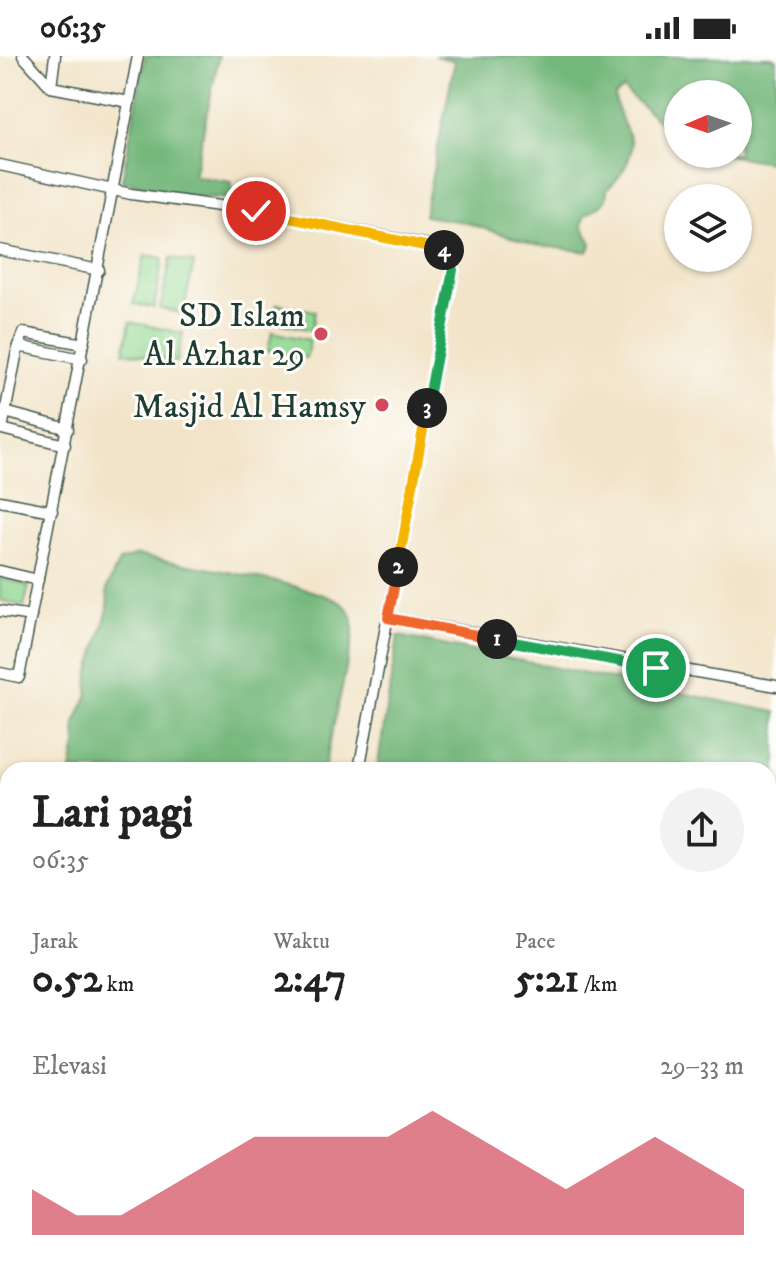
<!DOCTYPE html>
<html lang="id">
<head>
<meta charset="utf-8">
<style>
	:root { --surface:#fff; --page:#f2f2f2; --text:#222; --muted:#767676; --accent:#d1495b }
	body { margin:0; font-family:"IM FELL DW Pica",serif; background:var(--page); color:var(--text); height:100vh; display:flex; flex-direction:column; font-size:30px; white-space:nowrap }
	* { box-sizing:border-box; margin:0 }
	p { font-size:26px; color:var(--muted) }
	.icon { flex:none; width:44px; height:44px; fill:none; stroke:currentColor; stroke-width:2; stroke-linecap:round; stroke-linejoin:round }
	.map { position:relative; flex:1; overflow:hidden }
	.side { position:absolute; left:0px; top:706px; width:776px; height:514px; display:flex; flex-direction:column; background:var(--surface); border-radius:24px 24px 0 0; box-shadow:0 2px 6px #0004 }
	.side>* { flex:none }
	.needle { width:52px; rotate:268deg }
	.controls { position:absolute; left:664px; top:24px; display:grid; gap:16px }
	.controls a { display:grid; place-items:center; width:88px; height:88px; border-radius:50%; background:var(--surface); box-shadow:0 2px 6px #0004; font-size:40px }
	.pin { position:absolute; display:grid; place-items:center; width:68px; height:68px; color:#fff; margin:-34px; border:4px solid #fff; border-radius:50%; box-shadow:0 2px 8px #0007 }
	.km { position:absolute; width:40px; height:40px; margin:-20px; border-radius:50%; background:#222; color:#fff; font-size:22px; line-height:40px; text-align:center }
	.round { display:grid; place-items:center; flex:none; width:84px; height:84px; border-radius:42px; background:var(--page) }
	.overview { display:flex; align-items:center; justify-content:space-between; height:136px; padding:0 32px }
	h1 { font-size:44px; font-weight:700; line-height:60px }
	.figures { display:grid; grid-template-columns:repeat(3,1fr); gap:12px; height:136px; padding:8px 32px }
	.figures div { display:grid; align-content:center }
	.figures b { font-size:40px; font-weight:700 }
	.figures small { font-size:22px; font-weight:400 }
	.figures p { font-size:22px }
	.chart { height:224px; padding:16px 32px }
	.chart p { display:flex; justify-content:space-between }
	.chart svg { width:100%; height:144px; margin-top:8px; fill:var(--accent); opacity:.7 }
	.status { display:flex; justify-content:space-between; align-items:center; height:56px; padding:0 40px; background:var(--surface); direction:ltr }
	.status svg { height:22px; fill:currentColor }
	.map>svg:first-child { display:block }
	.green { fill:#90d791; stroke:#588a62; stroke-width:2 }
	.forest { fill:#74b87b; stroke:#4a7a58; stroke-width:2 }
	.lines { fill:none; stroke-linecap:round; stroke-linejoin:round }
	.minor-casing { stroke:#3f564a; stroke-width:13 }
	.primary-casing { stroke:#3f564a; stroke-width:19 }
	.minor { stroke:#fff; stroke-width:10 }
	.primary { stroke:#fff; stroke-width:16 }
	.split-1-casing { stroke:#fff; stroke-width:16 }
	.split-2-casing { stroke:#fff; stroke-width:16 }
	.split-3-casing { stroke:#fff; stroke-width:16 }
	.split-4-casing { stroke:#fff; stroke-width:16 }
	.split-5-casing { stroke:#fff; stroke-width:16 }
	.split-1 { stroke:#22a559; stroke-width:10 }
	.split-2 { stroke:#f0652b; stroke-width:10 }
	.split-3 { stroke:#f5b400; stroke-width:10 }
	.split-4 { stroke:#22a559; stroke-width:10 }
	.split-5 { stroke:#f5b400; stroke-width:10 }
	.poi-dot { fill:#d1495b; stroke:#fdfcf7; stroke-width:3 }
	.labels { text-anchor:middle; stroke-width:6; stroke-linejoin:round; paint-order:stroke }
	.poi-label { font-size:34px; fill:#1f3d34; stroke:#fdfcf7; text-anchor:end }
</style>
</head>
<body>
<div class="status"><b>06:35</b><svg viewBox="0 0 49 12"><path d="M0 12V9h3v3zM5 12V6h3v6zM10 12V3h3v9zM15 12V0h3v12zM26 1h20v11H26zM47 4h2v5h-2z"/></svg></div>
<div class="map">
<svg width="776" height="1219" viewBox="0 0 776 1219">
	<rect width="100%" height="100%" fill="#fdfcf7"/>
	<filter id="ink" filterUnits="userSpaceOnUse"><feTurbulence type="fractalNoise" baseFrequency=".0125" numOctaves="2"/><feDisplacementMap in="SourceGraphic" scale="16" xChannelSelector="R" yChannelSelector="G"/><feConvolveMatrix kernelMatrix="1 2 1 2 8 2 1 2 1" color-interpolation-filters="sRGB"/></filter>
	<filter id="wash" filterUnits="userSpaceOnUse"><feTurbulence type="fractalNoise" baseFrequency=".006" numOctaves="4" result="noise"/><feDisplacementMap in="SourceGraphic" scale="32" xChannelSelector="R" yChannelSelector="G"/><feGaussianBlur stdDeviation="1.8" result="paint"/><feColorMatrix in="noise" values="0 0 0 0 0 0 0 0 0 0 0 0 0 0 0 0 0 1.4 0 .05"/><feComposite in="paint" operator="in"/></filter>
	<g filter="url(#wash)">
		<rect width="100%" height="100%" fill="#f2e4c9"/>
		<g class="green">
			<path d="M145 199 163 202 154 252 133 248Z"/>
			<path d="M171 202 194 207 183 257 160 253Z"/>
			<path d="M277 248 315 255 312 274 274 266Z"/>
			<path d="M130 266 183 277 177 306 124 296Z"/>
			<path d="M272 276 310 284 306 302 268 295Z"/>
			<path d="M0 522 29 530 24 550 0 544Z"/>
		</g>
		<g class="forest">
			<path d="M145 0H219L194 120 232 126V133L241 143 185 140 122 125Z"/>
			<path d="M434 0 771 1 776 3V107L719 98H738V38H678V82L623 33 615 40C618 73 643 81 624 113 619 121 615 127 607 133 607 151 596 150 584 160L582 170 592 187 588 196 535 189 464 166 424 160 455 5Z"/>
			<path d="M137 499C175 508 325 528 346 551 355 560 353 569 353 580L324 714H71L76 688 75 667 88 638 89 619 108 553 107 532 119 505Z"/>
			<path d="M398 580 776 656V975L768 972V714H377Z"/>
			<path d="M0 870 8 871V910L0 911Z"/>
			<path d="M768 1038 776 1041V1219H287L288 1212H768Z"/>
		</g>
	</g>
	<g filter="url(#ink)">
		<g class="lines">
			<g class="minor-casing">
				<g id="minor">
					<path d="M23 0 51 31"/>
					<path d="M55 0 51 31 129 46"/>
					<path d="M0 109 131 138 256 155 442 192 453 214 359 714"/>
					<path d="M0 194 99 214"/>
					<path d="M18 290 2 373 65 389"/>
					<path d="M82 303 18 290 23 277 84 288"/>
					<path d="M5 356 68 373"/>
					<path d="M0 445 52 455"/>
					<path d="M0 515 38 524"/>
					<path d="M0 555 31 560"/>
					<path d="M388 562 776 630"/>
					<path d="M0 617 19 621 138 0"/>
					<path d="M141 1212 142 1219"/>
					<path d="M252 1219 253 1212"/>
					<path d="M264 1219 265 1212"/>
				</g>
			</g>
			<g class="primary-casing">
				<g id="primary">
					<path d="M0 816 8 817"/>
					<path d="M0 865 8 866"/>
					<path d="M768 984 776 987"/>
					<path d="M768 1027 776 1030"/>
				</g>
			</g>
			<use href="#minor" class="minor"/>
			<use href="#primary" class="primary"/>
		</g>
	</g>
	<g class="lines" filter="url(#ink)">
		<g class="split-1-casing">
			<path id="split-1" d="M497 583 656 612"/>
		</g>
		<g class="split-2-casing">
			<path id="split-2" d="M398 511 388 562 497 583"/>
		</g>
		<g class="split-3-casing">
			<path id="split-3" d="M398 511 427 352"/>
		</g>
		<g class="split-4-casing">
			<path id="split-4" d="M427 352 453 214 444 194"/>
		</g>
		<g class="split-5-casing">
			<path id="split-5" d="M256 155 444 194"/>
		</g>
		<use href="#split-1" class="split-1"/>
		<use href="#split-2" class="split-2"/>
		<use href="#split-3" class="split-3"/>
		<use href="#split-4" class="split-4"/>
		<use href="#split-5" class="split-5"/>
	</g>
	<g class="poi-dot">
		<circle cx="321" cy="278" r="8"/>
		<circle cx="382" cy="349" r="8"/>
	</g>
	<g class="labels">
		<g class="poi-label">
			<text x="305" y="270">SD Islam<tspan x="305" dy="39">Al Azhar 29</tspan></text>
			<text x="366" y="361">Masjid Al Hamsy</text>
		</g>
	</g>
</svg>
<div class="controls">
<a><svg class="needle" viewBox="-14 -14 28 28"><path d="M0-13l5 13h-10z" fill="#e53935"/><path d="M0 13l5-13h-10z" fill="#767676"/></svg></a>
<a><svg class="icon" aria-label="layers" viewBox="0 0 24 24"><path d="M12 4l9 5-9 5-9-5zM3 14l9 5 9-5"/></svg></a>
</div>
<div class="pin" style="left:656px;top:612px;background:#1e9e55"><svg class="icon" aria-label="arrive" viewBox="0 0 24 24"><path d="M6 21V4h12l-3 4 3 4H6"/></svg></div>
<div class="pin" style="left:256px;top:155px;background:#d93025"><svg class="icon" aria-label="check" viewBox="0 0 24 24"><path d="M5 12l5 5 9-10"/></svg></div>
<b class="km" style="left:497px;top:583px">1</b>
<b class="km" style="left:398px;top:511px">2</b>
<b class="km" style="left:427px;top:352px">3</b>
<b class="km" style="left:444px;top:194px">4</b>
<section class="side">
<div class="overview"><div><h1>Lari pagi</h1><p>06:35</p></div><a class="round"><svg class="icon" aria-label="share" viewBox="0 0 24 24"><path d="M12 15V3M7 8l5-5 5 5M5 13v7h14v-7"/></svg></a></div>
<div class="figures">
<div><p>Jarak</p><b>0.52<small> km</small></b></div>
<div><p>Waktu</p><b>2:47</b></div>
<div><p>Pace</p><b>5:21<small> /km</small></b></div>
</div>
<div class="chart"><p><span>Elevasi</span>29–33 m</p>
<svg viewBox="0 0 160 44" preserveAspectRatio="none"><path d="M0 44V30L10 38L20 38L30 30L40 22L50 14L60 14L70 14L80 14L90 6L100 14L110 22L120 30L130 22L140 14L150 22L160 30V44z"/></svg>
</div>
</section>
</div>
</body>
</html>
